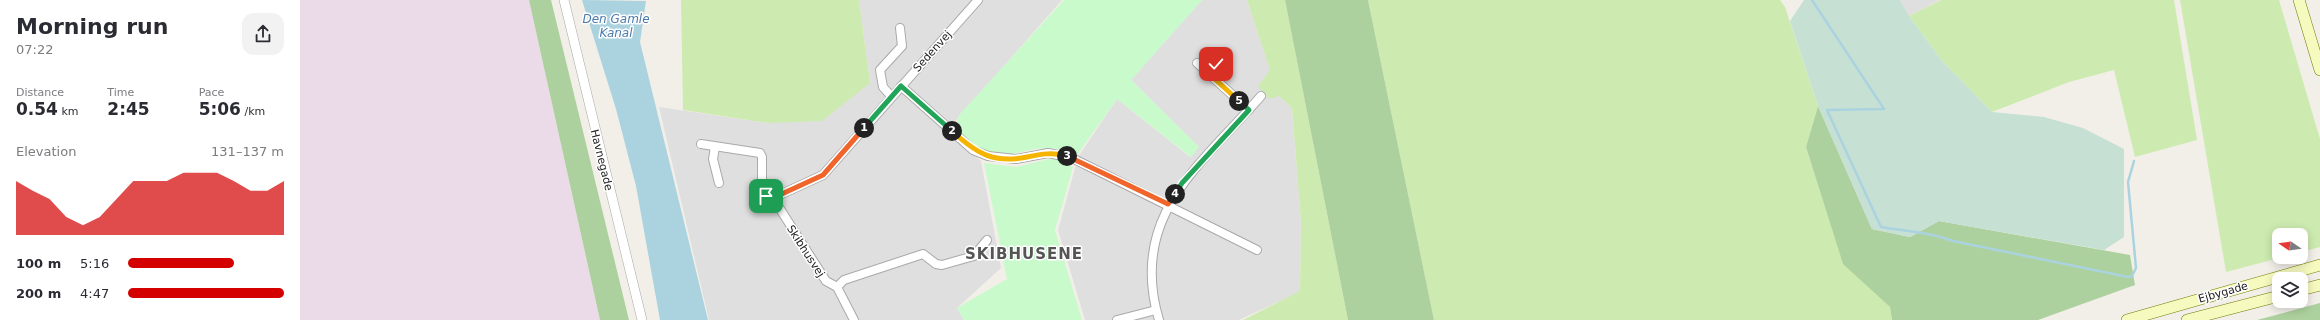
<!DOCTYPE html>
<html lang="en">
<head>
<meta charset="utf-8">
<style>
	:root { --surface:#fff; --page:#f2f2f3; --text:#2b2b33; --muted:#7c7c81; --accent:#d40000 }
	body { margin:0; font-family:"DejaVu Sans",sans-serif; background:var(--page); color:var(--text); height:100vh; display:flex; flex-direction:column; font-size:15px; white-space:nowrap }
	* { box-sizing:border-box; margin:0 }
	p { font-size:13px; color:var(--muted) }
	.icon { flex:none; width:22px; height:22px; fill:none; stroke:currentColor; stroke-width:2; stroke-linecap:round; stroke-linejoin:round }
	.map { position:relative; flex:1; overflow:hidden }
	.side { display:flex; flex-direction:column; background:var(--surface); width:300px }
	.side>* { flex:none }
	.needle { width:26px; rotate:283deg }
	.controls { position:absolute; left:1972px; top:228px; display:grid; gap:8px }
	.controls a { display:grid; place-items:center; width:36px; height:36px; border-radius:8px; background:var(--surface); box-shadow:0 2px 10px #0003; font-size:20px }
	.pin { position:absolute; display:grid; place-items:center; width:34px; height:34px; color:#fff; margin:-17px; border-radius:8px; box-shadow:0 2px 6px #0006 }
	.km { position:absolute; width:20px; height:20px; margin:-10px; border-radius:50%; background:#222; color:#fff; font-size:11px; line-height:20px; text-align:center }
	.round { display:grid; place-items:center; flex:none; width:42px; height:42px; border-radius:12px; background:var(--page) }
	.overview { display:flex; align-items:center; justify-content:space-between; height:68px; padding:0 16px }
	h1 { font-size:22px; font-weight:700; line-height:30px }
	.figures { display:grid; grid-template-columns:repeat(3,1fr); gap:6px; height:68px; padding:4px 16px }
	.figures div { display:grid; align-content:center }
	.figures b { font-size:17px; font-weight:700 }
	.figures small { font-size:11px; font-weight:400 }
	.figures p { font-size:11px }
	.chart { height:112px; padding:8px 16px }
	.chart p { display:flex; justify-content:space-between }
	.chart svg { width:100%; height:72px; margin-top:4px; fill:var(--accent); opacity:.7 }
	ul { padding:0 16px; list-style:none; font-size:13px }
	li { display:grid; grid-template-columns:64px 48px 1fr; align-items:center; height:30px }
	li i { height:10px; border-radius:5px; background:var(--accent) }
	main { display:flex; flex:1; min-height:0 }
	.map>svg:first-child { display:block }
	.residential { fill:#e0dfdf }
	.industrial { fill:#ebdbe8 }
	.grass { fill:#cdebb0 }
	.forest { fill:#add19e }
	.wetland { fill:#c6e0d4 }
	.park { fill:#c8facc }
	.water { fill:#aad3df }
	.lines { fill:none; stroke-linecap:round; stroke-linejoin:round }
	.stream { stroke:#aad3df; stroke-width:2.5 }
	.minor-casing { stroke:#a9a9a9; stroke-width:10 }
	.tertiary-casing { stroke:#a9a9a9; stroke-width:10 }
	.secondary-casing { stroke:#707d05; stroke-width:12 }
	.minor { stroke:#fff; stroke-width:8 }
	.tertiary { stroke:#fff; stroke-width:9 }
	.secondary { stroke:#f7fabf; stroke-width:11 }
	.split-1-casing { stroke:#fff; stroke-width:8 }
	.split-2-casing { stroke:#fff; stroke-width:8 }
	.split-3-casing { stroke:#fff; stroke-width:8 }
	.split-4-casing { stroke:#fff; stroke-width:8 }
	.split-5-casing { stroke:#fff; stroke-width:8 }
	.split-6-casing { stroke:#fff; stroke-width:8 }
	.split-1 { stroke:#f0652b; stroke-width:5 }
	.split-2 { stroke:#22a559; stroke-width:5 }
	.split-3 { stroke:#f5b400; stroke-width:5 }
	.split-4 { stroke:#f0652b; stroke-width:5 }
	.split-5 { stroke:#22a559; stroke-width:5 }
	.split-6 { stroke:#f5b400; stroke-width:5 }
	.labels { text-anchor:middle; stroke-width:3; stroke-linejoin:round; paint-order:stroke }
	.street-label { font-size:11px; fill:#222; stroke:#fff }
	.water-label { font-size:12px; font-style:italic; fill:#4a7aab; stroke:#fff }
	.district-label { font-size:15px; font-weight:bold; letter-spacing:1px; fill:#555; stroke:#fff }
</style>
</head>
<body>
<main>
<section class="side">
<div class="overview"><div><h1>Morning run</h1><p>07:22</p></div><a class="round"><svg class="icon" aria-label="share" viewBox="0 0 24 24"><path d="M12 15V3M7 8l5-5 5 5M5 13v7h14v-7"/></svg></a></div>
<div class="figures">
<div><p>Distance</p><b>0.54<small> km</small></b></div>
<div><p>Time</p><b>2:45</b></div>
<div><p>Pace</p><b>5:06<small> /km</small></b></div>
</div>
<div class="chart"><p><span>Elevation</span>131–137 m</p>
<svg viewBox="0 0 160 44" preserveAspectRatio="none"><path d="M0 44V11L10 17L20 22L30 33L40 38L50 33L60 22L70 11L80 11L90 11L100 6L110 6L120 6L130 11L140 17L150 17L160 11V44z"/></svg>
</div>
<ul>
<li><b>100 m</b>5:16<i style="width:68%"></i></li>
<li><b>200 m</b>4:47<i style="width:100%"></i></li>
</ul>
</section>
<div class="map">
<svg width="2020" height="320" viewBox="0 0 2020 320">
	<rect width="100%" height="100%" fill="#f2efe9"/>
	<g class="residential">
		<path d="M559 0H762L645 133 681 161 701 268 657 308 664 320H409L359 107 468 123 570 83Z"/>
		<path d="M902 0H947L979 96 992 108 1001 222 1000 292 939 320H785L758 230 778 157 817 99 890 157 899 147 831 80Z"/>
		<path d="M1600 0H1640L1609 16Z"/>
	</g>
	<path class="industrial" d="M0 0H229L300 320H0Z"/>
	<g class="grass">
		<path d="M381 0H559L570 83 522 121 468 123 383 110Z"/>
		<path d="M947 0H985L1048 320H943L1000 291 1001 222 992 108 979 96 969 99 958 86 970 70Z"/>
		<path d="M1068 0H1480L1485 7 1518 106 1506 147 1543 263 1590 307 1592 320H1134Z"/>
		<path d="M1641 0H1874L1897 140 1835 157 1814 70 1769 82 1692 112 1642 61 1609 16Z"/>
		<path d="M1880 0H1979L2020 139V247L2001 252V235H1979V257H1983L1926 272Z"/>
	</g>
	<g class="forest">
		<path d="M229 0H251L329 320H300Z"/>
		<path d="M985 0H1068L1134 320H1048Z"/>
		<path d="M1518 106 1572 229 1610 237 1639 221 1830 255 1835 285 1738 320H1592L1590 307 1543 264 1506 147Z"/>
		<path d="M2020 303V320H1957Z"/>
	</g>
	<path class="wetland" d="M1504 0H1600L1609 16 1642 61 1692 112 1744 117 1783 128 1824 149V237L1804 250 1639 221 1610 237 1572 229 1518 106 1490 21Z"/>
	<g class="park">
		<path d="M764 0H902L831 80 899 147 891 157 817 99 777 155C768 151 760 149 750 148 723 147 701 165 674 145 667 141 661 134 655 129L659 115Z"/>
		<path d="M749 159 758 160 773 167 755 230 782 320H664L657 308 707 279 684 163 716 167Z"/>
	</g>
	<path class="water" d="M282 0 346 1 340 42 408 320H360L336 186 316 109Z"/>
	<g class="lines">
		<path class="stream" d="M1512 0 1584 109 1527 110 1581 227C1606 231 1629 232 1653 241L1828 277 1832 276 1836 268 1828 182 1834 161"/>
		<g class="minor-casing">
			<g id="minor">
				<path d="M897 63 949 110"/>
				<path d="M908 73 916 64"/>
				<path d="M601 86 673 150 688 156 716 159 748 153 772 158 957 250"/>
				<path d="M591 96 583 87 580 70 602 46 600 28"/>
				<path d="M401 144 460 153 462 157V180L466 196 473 198 526 281 537 287 554 320"/>
				<path d="M415 147 413 159 419 183"/>
				<path d="M473 198 523 175 678 0"/>
				<path d="M537 287 544 280 623 254 636 264 642 265 674 256 687 240"/>
				<path d="M817 320 856 310"/>
				<path d="M859 320C828 216 900 166 961 96"/>
			</g>
		</g>
		<g class="tertiary-casing">
			<path id="tertiary" d="M264 0 342 320"/>
		</g>
		<g class="secondary-casing">
			<g id="secondary">
				<path d="M1999 0 2020 70"/>
				<path d="M2001 290 2020 285"/>
				<path d="M1827 320 2020 265"/>
				<path d="M1887 320 1979 296"/>
			</g>
		</g>
		<use href="#minor" class="minor"/>
		<use href="#tertiary" class="tertiary"/>
		<use href="#secondary" class="secondary"/>
	</g>
	<g class="lines">
		<g class="split-1-casing">
			<path id="split-1" d="M466 196 473 198 523 175 564 128"/>
		</g>
		<g class="split-2-casing">
			<path id="split-2" d="M564 128 601 86 652 131"/>
		</g>
		<g class="split-3-casing">
			<path id="split-3" d="M652 131C676 153 693 164 727 157 741 154 753 152 767 156"/>
		</g>
		<g class="split-4-casing">
			<path id="split-4" d="M767 156 868 204 875 194"/>
		</g>
		<g class="split-5-casing">
			<path id="split-5" d="M875 194 882 183 949 110 939 101"/>
		</g>
		<g class="split-6-casing">
			<path id="split-6" d="M916 64 908 73 939 101"/>
		</g>
		<use href="#split-1" class="split-1"/>
		<use href="#split-2" class="split-2"/>
		<use href="#split-3" class="split-3"/>
		<use href="#split-4" class="split-4"/>
		<use href="#split-5" class="split-5"/>
		<use href="#split-6" class="split-6"/>
	</g>
	<g class="labels">
		<g class="street-label">
			<text transform="translate(632 51) rotate(-48)" y="4">Sedenvej</text>
			<text transform="translate(302 160) rotate(76)" y="4">Havnegade</text>
			<text transform="translate(506 251) rotate(57)" y="4">Skibhusvej</text>
			<text transform="translate(1923 292) rotate(-16)" y="4">Ejbygade</text>
		</g>
		<g class="water-label">
			<text x="316" y="23">Den Gamle<tspan x="316" dy="14">Kanal</tspan></text>
		</g>
		<g class="district-label">
			<text x="724" y="259">SKIBHUSENE</text>
		</g>
	</g>
</svg>
<div class="controls">
<a><svg class="needle" viewBox="-14 -14 28 28"><path d="M0-13l5 13h-10z" fill="#e53935"/><path d="M0 13l5-13h-10z" fill="#7c7c81"/></svg></a>
<a><svg class="icon" aria-label="layers" viewBox="0 0 24 24"><path d="M12 4l9 5-9 5-9-5zM3 14l9 5 9-5"/></svg></a>
</div>
<div class="pin" style="left:466px;top:196px;background:#1e9e55"><svg class="icon" aria-label="arrive" viewBox="0 0 24 24"><path d="M6 21V4h12l-3 4 3 4H6"/></svg></div>
<div class="pin" style="left:916px;top:64px;background:#d93025"><svg class="icon" aria-label="check" viewBox="0 0 24 24"><path d="M5 12l5 5 9-10"/></svg></div>
<b class="km" style="left:564px;top:128px">1</b>
<b class="km" style="left:652px;top:131px">2</b>
<b class="km" style="left:767px;top:156px">3</b>
<b class="km" style="left:875px;top:194px">4</b>
<b class="km" style="left:939px;top:101px">5</b>
</div>
</main>
</body>
</html>
